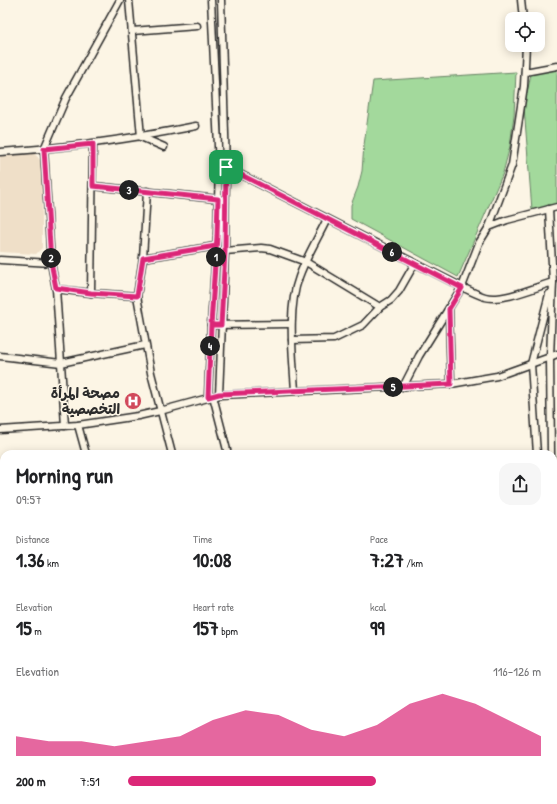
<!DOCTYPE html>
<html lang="en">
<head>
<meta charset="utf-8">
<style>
	:root { --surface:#fff; --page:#f6f6f6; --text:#202124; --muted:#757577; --accent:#db2777 }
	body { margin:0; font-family:"Patrick Hand","Playpen Sans Arabic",sans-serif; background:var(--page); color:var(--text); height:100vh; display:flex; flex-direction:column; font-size:15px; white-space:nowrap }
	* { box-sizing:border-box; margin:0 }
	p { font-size:13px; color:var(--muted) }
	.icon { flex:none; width:22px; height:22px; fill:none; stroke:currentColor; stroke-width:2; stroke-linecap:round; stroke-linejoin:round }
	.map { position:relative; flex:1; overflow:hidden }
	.side { position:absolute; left:0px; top:450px; width:557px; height:354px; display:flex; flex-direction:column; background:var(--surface); border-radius:12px 12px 0 0; box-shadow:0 2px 10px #0003 }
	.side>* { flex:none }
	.tools { position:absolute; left:505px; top:12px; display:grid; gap:8px }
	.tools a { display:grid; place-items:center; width:40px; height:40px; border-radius:8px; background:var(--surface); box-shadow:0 2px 10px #0003; font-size:20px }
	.pin { position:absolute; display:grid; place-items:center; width:34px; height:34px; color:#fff; margin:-17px; border-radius:8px; box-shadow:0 2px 6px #0006 }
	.km { position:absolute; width:20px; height:20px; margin:-10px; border-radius:50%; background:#222; color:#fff; font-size:11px; line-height:20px; text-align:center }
	.round { display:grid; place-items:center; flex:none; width:42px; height:42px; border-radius:12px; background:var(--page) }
	.summary { display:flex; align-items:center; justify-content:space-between; height:68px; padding:0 16px }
	h1 { font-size:22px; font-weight:800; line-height:30px }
	.metrics { display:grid; grid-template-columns:repeat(3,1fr); gap:6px; height:68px; padding:4px 16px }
	.metrics div { display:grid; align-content:center }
	.metrics b { font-size:20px; font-weight:800 }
	.metrics small { font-size:11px; font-weight:400 }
	.metrics p { font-size:11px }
	.chart { height:112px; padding:8px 16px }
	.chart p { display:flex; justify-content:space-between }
	.chart svg { width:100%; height:72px; margin-top:4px; fill:var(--accent); opacity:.7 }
	ul { padding:0 16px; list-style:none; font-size:13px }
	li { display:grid; grid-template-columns:64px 48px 1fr; align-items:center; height:30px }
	li i { height:10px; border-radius:5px; background:var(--accent) }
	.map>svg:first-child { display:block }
	.built { fill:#efdfc8 }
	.green { fill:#a3d99c; stroke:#678264 }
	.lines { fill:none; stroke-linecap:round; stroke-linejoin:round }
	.street-casing { stroke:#2b2b2b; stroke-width:9 }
	.secondary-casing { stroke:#2b2b2b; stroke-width:12 }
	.street { stroke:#fcf5e5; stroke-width:6 }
	.secondary { stroke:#fcf5e5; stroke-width:9 }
	.route-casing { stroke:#fff; stroke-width:8 }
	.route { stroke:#db2777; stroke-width:5 }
	.labels { text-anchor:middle; stroke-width:3; stroke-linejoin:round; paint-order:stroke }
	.poi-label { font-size:14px; font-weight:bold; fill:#2b2b2b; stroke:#fcf5e5; text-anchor:end }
</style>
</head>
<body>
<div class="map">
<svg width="557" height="804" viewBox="0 0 557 804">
	<rect width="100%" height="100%" fill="#fcf5e5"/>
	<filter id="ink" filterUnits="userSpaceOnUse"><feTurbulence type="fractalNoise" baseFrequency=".025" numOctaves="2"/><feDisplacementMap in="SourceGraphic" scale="8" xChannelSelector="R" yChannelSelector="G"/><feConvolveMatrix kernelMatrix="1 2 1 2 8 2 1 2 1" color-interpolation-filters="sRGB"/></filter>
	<g filter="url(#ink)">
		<g class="built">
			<path d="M33 152 42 162V248L36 254 0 252V155Z"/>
			<path d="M193 800H282L281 804H193Z"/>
		</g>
		<g class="green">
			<path d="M557 69V204L532 210 524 107 531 74Z"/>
			<path d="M516 72 514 116 510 146 503 173 458 277 351 219V205L358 187 362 171 364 145 373 81Z"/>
		</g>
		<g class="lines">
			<g class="street-casing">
				<g id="street">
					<path d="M129 0 141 137 164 147"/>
					<path d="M521 0 523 19"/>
					<path d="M132 31 197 26"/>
					<path d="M525 72 557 66"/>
					<path d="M93 144 91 293 137 296"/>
					<path d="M0 152C66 148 131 139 196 126"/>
					<path d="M226 167 462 287C470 291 478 295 485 297 502 302 536 287 553 282L550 357 551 454"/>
					<path d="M93 186 218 199"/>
					<path d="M147 191 143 258 137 296 151 373 172 454"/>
					<path d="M549 209 553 282 552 285"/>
					<path d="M489 227 512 165 524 86 526 45"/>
					<path d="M225 251 261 248 270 249 306 262 380 307"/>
					<path d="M143 258 216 246"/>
					<path d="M0 260 51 263"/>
					<path d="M56 289 91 293"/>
					<path d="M449 310 451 384"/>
					<path d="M211 325 291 324"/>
					<path d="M292 340 334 339 363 325 380 307 391 300 399 291 415 263"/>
					<path d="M0 356 61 363 145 345"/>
					<path d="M403 387 419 356 462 287 479 243 489 227 507 220 557 207"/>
					<path d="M295 391C293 357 287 309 299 277 306 257 318 238 327 219"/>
					<path d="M219 395 225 251 226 167 221 0"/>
					<path d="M213 396 228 454"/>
					<path d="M208 397 211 325 217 236 219 167 211 0"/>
					<path d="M78 425 86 454"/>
					<path d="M65 426 61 363 56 289 51 263 44 149 66 98 120 0"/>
					<path d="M0 430 78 425 138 416 160 411 219 395 451 384 497 376 550 357 557 354"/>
					<path d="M537 454 531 364 549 294"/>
					<path d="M553 509 557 537"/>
					<path d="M0 536 4 528"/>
					<path d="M553 571 557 584"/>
					<path d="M553 668 557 666"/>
					<path d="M553 781 557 780"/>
					<path d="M553 795 557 804"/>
					<path d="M0 798 4 794"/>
					<path d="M50 800 51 804"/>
					<path d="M395 800 396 804"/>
				</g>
			</g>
			<g class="secondary-casing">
				<g id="secondary">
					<path d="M553 483H557"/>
					<path d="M553 496H557"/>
					<path d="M0 540 4 542"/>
					<path d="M0 558 4 557"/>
					<path d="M0 606 4 612"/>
					<path d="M0 668 4 663"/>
					<path d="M0 685 4 684"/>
					<path d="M167 804V800"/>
					<path d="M174 804 175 800"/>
				</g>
			</g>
			<use href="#street" class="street"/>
			<use href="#secondary" class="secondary"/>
		</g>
	</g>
	<g class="lines" filter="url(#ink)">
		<g class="route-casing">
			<path id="route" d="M226 167 225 251 221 325H211L216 246 143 258 137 296 91 293 56 288 51 262 44 149 93 144V186L218 199 217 236 211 325 208 397 219 394 451 384 449 309 462 288 226 167"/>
		</g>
		<use href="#route" class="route"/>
	</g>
	<defs>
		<g id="hospital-disc" transform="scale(0.9)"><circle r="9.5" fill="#d1495b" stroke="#fcf5e5"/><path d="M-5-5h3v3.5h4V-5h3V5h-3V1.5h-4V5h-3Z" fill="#fff"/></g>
	</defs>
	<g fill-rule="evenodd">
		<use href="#hospital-disc" x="133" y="401"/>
	</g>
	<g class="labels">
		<g class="poi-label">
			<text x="120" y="398">مصحة المرأة<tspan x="120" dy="16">التخصصية</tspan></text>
		</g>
	</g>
</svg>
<div class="tools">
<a><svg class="icon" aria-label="locate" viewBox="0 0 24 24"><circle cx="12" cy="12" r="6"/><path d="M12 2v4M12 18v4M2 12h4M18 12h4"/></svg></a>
</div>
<div class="pin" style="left:226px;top:167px;background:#1e9e55"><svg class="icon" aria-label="arrive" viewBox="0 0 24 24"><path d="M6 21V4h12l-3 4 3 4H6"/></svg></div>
<b class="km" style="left:216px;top:257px">1</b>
<b class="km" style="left:51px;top:258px">2</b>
<b class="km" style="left:129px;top:190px">3</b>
<b class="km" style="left:210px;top:346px">4</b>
<b class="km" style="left:393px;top:387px">5</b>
<b class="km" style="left:392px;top:252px">6</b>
<section class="side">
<div class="summary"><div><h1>Morning run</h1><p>09:57</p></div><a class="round"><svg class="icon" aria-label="share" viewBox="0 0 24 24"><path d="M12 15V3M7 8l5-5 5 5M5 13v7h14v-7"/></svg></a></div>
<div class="metrics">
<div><p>Distance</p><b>1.36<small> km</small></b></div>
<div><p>Time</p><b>10:08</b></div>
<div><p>Pace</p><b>7:27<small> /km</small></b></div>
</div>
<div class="metrics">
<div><p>Elevation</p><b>15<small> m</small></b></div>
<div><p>Heart rate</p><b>157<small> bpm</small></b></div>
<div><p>kcal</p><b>99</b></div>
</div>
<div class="chart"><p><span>Elevation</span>116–126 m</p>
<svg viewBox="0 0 160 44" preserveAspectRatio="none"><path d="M0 44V32L10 35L20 35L30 38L40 35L50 32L60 22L70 16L80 19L90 28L100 32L110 25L120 12L130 6L140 12L150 22L160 32V44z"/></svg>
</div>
<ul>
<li><b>200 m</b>7:51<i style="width:60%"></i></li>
</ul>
</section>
</div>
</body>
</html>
